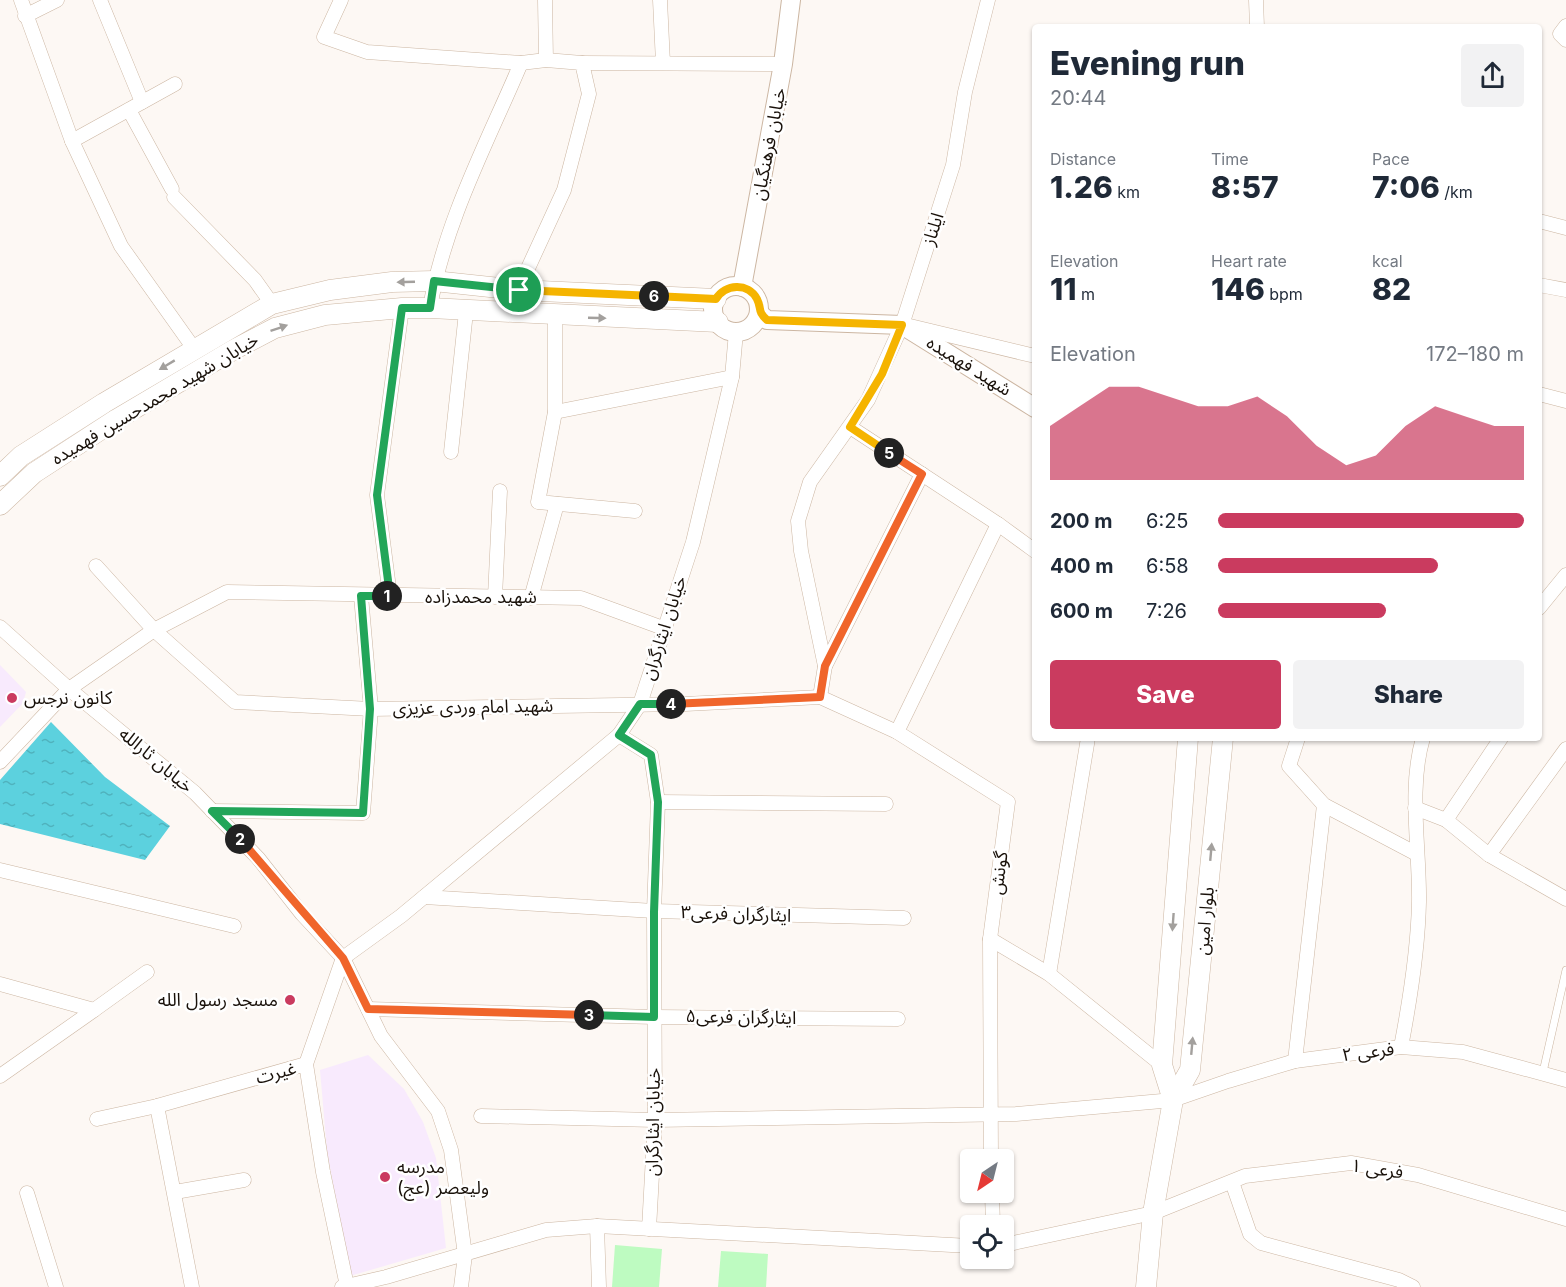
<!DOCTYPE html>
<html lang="en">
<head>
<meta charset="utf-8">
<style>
	:root { --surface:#fff; --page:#f2f2f3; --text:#1f2937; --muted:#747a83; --accent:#ca3b5f }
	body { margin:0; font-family:Inter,"Noto Sans Arabic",sans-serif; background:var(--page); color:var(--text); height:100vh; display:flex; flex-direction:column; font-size:22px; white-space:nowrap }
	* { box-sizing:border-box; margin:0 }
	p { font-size:20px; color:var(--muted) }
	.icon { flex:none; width:33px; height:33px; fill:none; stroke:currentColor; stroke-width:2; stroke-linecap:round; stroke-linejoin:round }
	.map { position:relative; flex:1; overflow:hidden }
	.details { position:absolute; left:1032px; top:24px; width:510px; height:717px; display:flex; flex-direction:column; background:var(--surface); border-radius:6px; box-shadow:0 2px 4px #0004 }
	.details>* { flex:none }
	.needle { width:39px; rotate:215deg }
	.fabs { position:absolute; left:960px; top:1149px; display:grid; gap:12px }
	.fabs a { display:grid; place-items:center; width:54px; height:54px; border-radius:6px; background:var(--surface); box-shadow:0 2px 4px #0004; font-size:30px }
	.pin { position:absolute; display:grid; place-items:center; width:51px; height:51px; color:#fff; margin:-26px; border:3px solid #fff; border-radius:50%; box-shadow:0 2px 6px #0007 }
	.km { position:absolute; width:30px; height:30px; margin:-15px; border-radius:50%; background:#222; color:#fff; font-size:16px; line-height:30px; text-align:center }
	.round { display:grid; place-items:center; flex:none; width:63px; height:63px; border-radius:6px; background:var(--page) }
	.head { display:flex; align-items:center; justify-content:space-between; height:102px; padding:0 18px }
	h1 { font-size:33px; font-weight:800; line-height:45px }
	.stats { display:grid; grid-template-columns:repeat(3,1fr); gap:9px; height:102px; padding:6px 18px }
	.stats div { display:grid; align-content:center }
	.stats b { font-size:30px; font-weight:800 }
	.stats small { font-size:16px; font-weight:400 }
	.stats p { font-size:16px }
	.chart { height:168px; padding:12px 18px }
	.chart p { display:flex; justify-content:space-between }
	.chart svg { width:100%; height:108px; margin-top:6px; fill:var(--accent); opacity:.7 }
	.action { display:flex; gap:12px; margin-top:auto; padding:12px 18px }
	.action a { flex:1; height:69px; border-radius:6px; background:var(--accent); color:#fff; font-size:24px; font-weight:800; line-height:69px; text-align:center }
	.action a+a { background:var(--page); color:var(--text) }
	ul { padding:0 18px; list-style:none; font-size:20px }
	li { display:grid; grid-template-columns:96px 72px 1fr; align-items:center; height:45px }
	li i { height:15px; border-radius:8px; background:var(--accent) }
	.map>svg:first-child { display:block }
	.education { fill:#f8eafd }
	.park { fill:#befbc1 }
	.water { fill:url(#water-ripples) }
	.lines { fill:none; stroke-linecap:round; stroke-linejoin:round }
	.service-casing { stroke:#ccb6a2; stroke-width:8 }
	.minor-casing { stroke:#ccb6a2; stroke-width:15 }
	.tertiary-casing { stroke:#ccb6a2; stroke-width:20 }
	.secondary-casing { stroke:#ccb6a2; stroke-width:21 }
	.service { stroke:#fff; stroke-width:7 }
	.minor { stroke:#fff; stroke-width:14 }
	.tertiary { stroke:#fff; stroke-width:18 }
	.secondary { stroke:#fff; stroke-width:20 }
	.oneway { fill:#a3a09d }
	.split-1-casing { stroke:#fff; stroke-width:12 }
	.split-2-casing { stroke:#fff; stroke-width:12 }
	.split-3-casing { stroke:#fff; stroke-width:12 }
	.split-4-casing { stroke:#fff; stroke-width:12 }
	.split-5-casing { stroke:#fff; stroke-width:12 }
	.split-6-casing { stroke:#fff; stroke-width:12 }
	.split-7-casing { stroke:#fff; stroke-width:12 }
	.split-1 { stroke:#22a559; stroke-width:8 }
	.split-2 { stroke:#22a559; stroke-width:8 }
	.split-3 { stroke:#f0652b; stroke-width:8 }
	.split-4 { stroke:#22a559; stroke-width:8 }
	.split-5 { stroke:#f0652b; stroke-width:8 }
	.split-6 { stroke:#f5b400; stroke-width:8 }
	.split-7 { stroke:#f5b400; stroke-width:8 }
	.poi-dot { fill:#ca3b5f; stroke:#fff; stroke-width:2 }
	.labels { text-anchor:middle; stroke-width:5; stroke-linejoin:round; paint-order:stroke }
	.street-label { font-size:18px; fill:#19110a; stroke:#fff }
	.poi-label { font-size:18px; fill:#19110a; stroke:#fff; text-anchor:start }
</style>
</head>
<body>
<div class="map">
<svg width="1566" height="1287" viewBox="0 0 1566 1287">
	<defs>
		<pattern id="water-ripples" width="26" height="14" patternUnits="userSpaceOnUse" patternTransform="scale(1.5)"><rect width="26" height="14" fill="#5cd1de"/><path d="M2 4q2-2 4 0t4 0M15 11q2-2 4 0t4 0" fill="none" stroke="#4fb2bd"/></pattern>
	</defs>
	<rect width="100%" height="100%" fill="#fdf8f4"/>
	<g class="education">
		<path d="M0 665 26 692 23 703 0 727Z"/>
		<path d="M368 1055 404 1089 423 1122 436 1158 446 1248 350 1276 327 1151 320 1070Z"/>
	</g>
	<g class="park">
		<path d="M615 1245 662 1249 659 1287H612Z"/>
		<path d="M721 1251 768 1254 766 1287H718Z"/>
	</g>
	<path class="water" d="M51 722 105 777 170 826 145 860 0 824V780Z"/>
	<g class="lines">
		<g class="service-casing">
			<path id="service" d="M1543 1072 1566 970"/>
		</g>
		<g class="minor-casing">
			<g id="minor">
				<path d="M21 0 72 141 121 246 190 343"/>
				<path d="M100 0 142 102"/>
				<path d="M341 0 324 37 367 52 521 63 546 60 582 63 589 94 564 190 518 290"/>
				<path d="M545 0 546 60"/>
				<path d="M660 0 663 63"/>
				<path d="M1256 0 1257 27"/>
				<path d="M25 16 57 0"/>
				<path d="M1566 26 1560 34 1566 40"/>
				<path d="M582 63 783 64"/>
				<path d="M129 110 172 189"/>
				<path d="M72 141 175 84"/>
				<path d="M174 197 255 280 272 304"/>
				<path d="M1539 221 1566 228"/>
				<path d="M1539 285 1566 290"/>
				<path d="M430 308C444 223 488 141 521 63"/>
				<path d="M555 316V412L538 502 635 511"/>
				<path d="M910 326 1035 356"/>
				<path d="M1539 394 1566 401"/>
				<path d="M555 412 732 377"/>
				<path d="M850 427 998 524 1035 551"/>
				<path d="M451 452 466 312"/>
				<path d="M96 566 154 630 235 702 371 709 685 704 820 697 897 732 1008 802 990 939 991 1160"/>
				<path d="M390 596 377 495 402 308"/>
				<path d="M495 597 500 491"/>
				<path d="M531 598 557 504"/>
				<path d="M1539 608 1566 575"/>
				<path d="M0 627 69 689 195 793 258 858 302 914 343 958 381 1036 438 1111 451 1150 465 1255 461 1287"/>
				<path d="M825 666 922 474"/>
				<path d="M820 697 825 666 801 551 798 521 810 482 868 400 902 325 953 165 965 92 988 0"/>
				<path d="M897 732 998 524"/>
				<path d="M1298 738 1289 766 1324 805 1415 853"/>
				<path d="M1566 749 1489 855 1566 899"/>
				<path d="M0 762 69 689 154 630 227 592 581 598 663 628"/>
				<path d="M658 802 886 804"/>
				<path d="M1415 808 1446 820 1489 855"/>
				<path d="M212 811 363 813 371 709 361 596"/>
				<path d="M1446 820 1501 738"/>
				<path d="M0 870 234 926"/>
				<path d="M424 897 654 911 904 918"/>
				<path d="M990 939 1049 974 1162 1065"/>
				<path d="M1049 974 1088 738"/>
				<path d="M0 984 94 1010 0 1076"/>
				<path d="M368 1009 654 1017 898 1019"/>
				<path d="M94 1010 147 972"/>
				<path d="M1401 1047C1410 1000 1418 951 1419 902 1420 851 1408 788 1423 738"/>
				<path d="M1295 1061 1324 805"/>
				<path d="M306 1064 343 958 401 916 619 735"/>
				<path d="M157 1106 192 1287"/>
				<path d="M481 1116 655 1120 1016 1114 1173 1100 1228 1081 1295 1061 1401 1047 1463 1052 1566 1080"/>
				<path d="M97 1119 157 1106 306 1064 323 1172 347 1286"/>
				<path d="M1232 1182 1250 1234 1261 1243 1399 1280 1413 1287"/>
				<path d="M175 1192 244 1180"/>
				<path d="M992 1192 993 1226"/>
				<path d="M27 1193 56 1287"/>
				<path d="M597 1226 599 1287"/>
				<path d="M649 1229 655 1120 654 911 658 802 651 755 619 735 640 704 693 542 732 377 736 332"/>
				<path d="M1004 1245 1153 1213 1245 1176 1351 1163 1418 1175 1566 1219"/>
				<path d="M342 1287 386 1277 546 1230 597 1226 970 1246"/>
			</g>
		</g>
		<g class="tertiary-casing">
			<g id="tertiary">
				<circle cx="736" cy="309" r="23"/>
				<path d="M742 287 783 64 791 0"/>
				<path d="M759 313 767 320 902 325 1035 408"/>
			</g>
		</g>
		<g class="secondary-casing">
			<g id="secondary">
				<path d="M0 476 21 456 104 403 272 304 330 290 392 282 434 281 518 290 716 299"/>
				<path d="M0 505 34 473 117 419 233 350 275 328 325 315 402 308H430L718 322"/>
				<path d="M1173 1100 1162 1065 1188 738"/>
				<path d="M1146 1287 1153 1213 1173 1100 1190 1070 1223 738"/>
			</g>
		</g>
		<use href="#service" class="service"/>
		<use href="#minor" class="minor"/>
		<use href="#tertiary" class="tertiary"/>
		<use href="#secondary" class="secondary"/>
	</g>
	<defs><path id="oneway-solid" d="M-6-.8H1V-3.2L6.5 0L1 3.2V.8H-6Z" transform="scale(1.5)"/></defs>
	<g class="oneway">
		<use href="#oneway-solid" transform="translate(406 282) rotate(178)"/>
		<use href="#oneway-solid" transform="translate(597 318) rotate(2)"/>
		<use href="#oneway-solid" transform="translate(279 328) rotate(-19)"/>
		<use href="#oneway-solid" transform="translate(167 365) rotate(149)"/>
		<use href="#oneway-solid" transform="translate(1211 852) rotate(-85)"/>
		<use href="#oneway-solid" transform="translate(1173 922) rotate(94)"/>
		<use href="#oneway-solid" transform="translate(1192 1046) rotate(-85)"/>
	</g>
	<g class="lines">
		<g class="split-1-casing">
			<path id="split-1" d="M387 596H390L377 495 402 308H430L434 281 519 290"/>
		</g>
		<g class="split-2-casing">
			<path id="split-2" d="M240 839 212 811 363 813 370 709 361 596H387"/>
		</g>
		<g class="split-3-casing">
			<path id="split-3" d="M240 839 343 958 368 1009 589 1015"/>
		</g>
		<g class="split-4-casing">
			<path id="split-4" d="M589 1015 654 1017V912L658 802 651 755 619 735 640 704H671"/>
		</g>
		<g class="split-5-casing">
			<path id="split-5" d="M671 704 820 697 825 666 922 474 889 453"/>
		</g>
		<g class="split-6-casing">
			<path id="split-6" d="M654 296 716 299C725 284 748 282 757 299 762 309 757 311 767 320L902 325 882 374 850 427 889 453"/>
		</g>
		<g class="split-7-casing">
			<path id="split-7" d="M519 290 654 296"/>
		</g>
		<use href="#split-1" class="split-1"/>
		<use href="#split-2" class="split-2"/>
		<use href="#split-3" class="split-3"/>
		<use href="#split-4" class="split-4"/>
		<use href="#split-5" class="split-5"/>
		<use href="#split-6" class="split-6"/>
		<use href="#split-7" class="split-7"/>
	</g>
	<g class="poi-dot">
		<circle cx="12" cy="698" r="6"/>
		<circle cx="290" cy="1000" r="6"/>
		<circle cx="385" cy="1177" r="6"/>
	</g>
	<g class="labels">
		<g class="street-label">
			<text transform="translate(769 144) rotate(-79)" y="6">خیابان فرهنگیان</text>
			<text transform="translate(933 229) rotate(-72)" y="6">ایلناز</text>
			<text transform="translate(969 366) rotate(32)" y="6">شهید فهمیده</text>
			<text transform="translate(155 399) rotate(-31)" y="6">خیابان شهید محمدحسین فهمیده</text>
			<text x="481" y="603">شهید محمدزاده</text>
			<text transform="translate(664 628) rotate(-72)" y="6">خیابان ایثارگران</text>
			<text transform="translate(473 707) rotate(-1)" y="6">شهید امام وردی عزیزی</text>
			<text transform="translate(156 760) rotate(40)" y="6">خیابان ثارالله</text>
			<text transform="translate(999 873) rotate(-83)" y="6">گونش</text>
			<text transform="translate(736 914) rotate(2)" y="6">ایثارگران فرعی۳</text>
			<text transform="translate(1205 921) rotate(-85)" y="6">بلوار امین</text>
			<text transform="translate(741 1017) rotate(1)" y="6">ایثارگران فرعی۵</text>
			<text transform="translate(1368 1052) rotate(-7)" y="6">فرعی ۲</text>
			<text transform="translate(276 1073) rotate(-15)" y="6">غیرت</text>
			<text transform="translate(653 1122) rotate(-89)" y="6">خیابان ایثارگران</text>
			<text transform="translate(1377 1169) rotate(8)" y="6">فرعی ۱</text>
		</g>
		<g class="poi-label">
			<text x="24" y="704">کانون نرجس</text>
			<text x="278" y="1006" text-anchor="end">مسجد رسول الله</text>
			<text x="397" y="1173">مدرسه<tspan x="397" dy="21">ولیعصر (عج)</tspan></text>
		</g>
	</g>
</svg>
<div class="fabs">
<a><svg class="needle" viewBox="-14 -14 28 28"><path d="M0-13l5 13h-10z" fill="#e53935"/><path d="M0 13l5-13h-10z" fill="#747a83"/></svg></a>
<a><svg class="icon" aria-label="locate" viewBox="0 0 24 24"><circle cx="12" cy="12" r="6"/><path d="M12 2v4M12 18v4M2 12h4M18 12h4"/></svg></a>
</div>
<div class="pin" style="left:519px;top:290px;background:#1e9e55"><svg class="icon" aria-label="arrive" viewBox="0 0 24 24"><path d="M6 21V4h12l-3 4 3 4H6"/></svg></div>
<b class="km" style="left:387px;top:596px">1</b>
<b class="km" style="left:240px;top:839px">2</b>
<b class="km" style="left:589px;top:1015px">3</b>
<b class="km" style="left:671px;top:704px">4</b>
<b class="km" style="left:889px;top:453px">5</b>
<b class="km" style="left:654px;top:296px">6</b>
<section class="details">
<div class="head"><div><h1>Evening run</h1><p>20:44</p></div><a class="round"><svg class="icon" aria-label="share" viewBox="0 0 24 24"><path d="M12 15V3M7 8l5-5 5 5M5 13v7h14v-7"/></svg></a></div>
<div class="stats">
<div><p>Distance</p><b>1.26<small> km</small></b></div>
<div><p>Time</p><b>8:57</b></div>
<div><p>Pace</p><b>7:06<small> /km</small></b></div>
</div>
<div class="stats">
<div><p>Elevation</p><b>11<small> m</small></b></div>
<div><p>Heart rate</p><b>146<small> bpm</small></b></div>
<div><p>kcal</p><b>82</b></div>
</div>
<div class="chart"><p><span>Elevation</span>172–180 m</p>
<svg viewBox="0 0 160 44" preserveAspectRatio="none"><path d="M0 44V22L10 14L20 6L30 6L40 10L50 14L60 14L70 10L80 18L90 30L100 38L110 34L120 22L130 14L140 18L150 22L160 22V44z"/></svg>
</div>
<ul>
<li><b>200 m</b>6:25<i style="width:100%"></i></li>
<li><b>400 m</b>6:58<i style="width:72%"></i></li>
<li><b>600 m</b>7:26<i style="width:55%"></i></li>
</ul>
<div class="action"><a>Save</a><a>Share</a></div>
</section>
</div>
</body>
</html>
